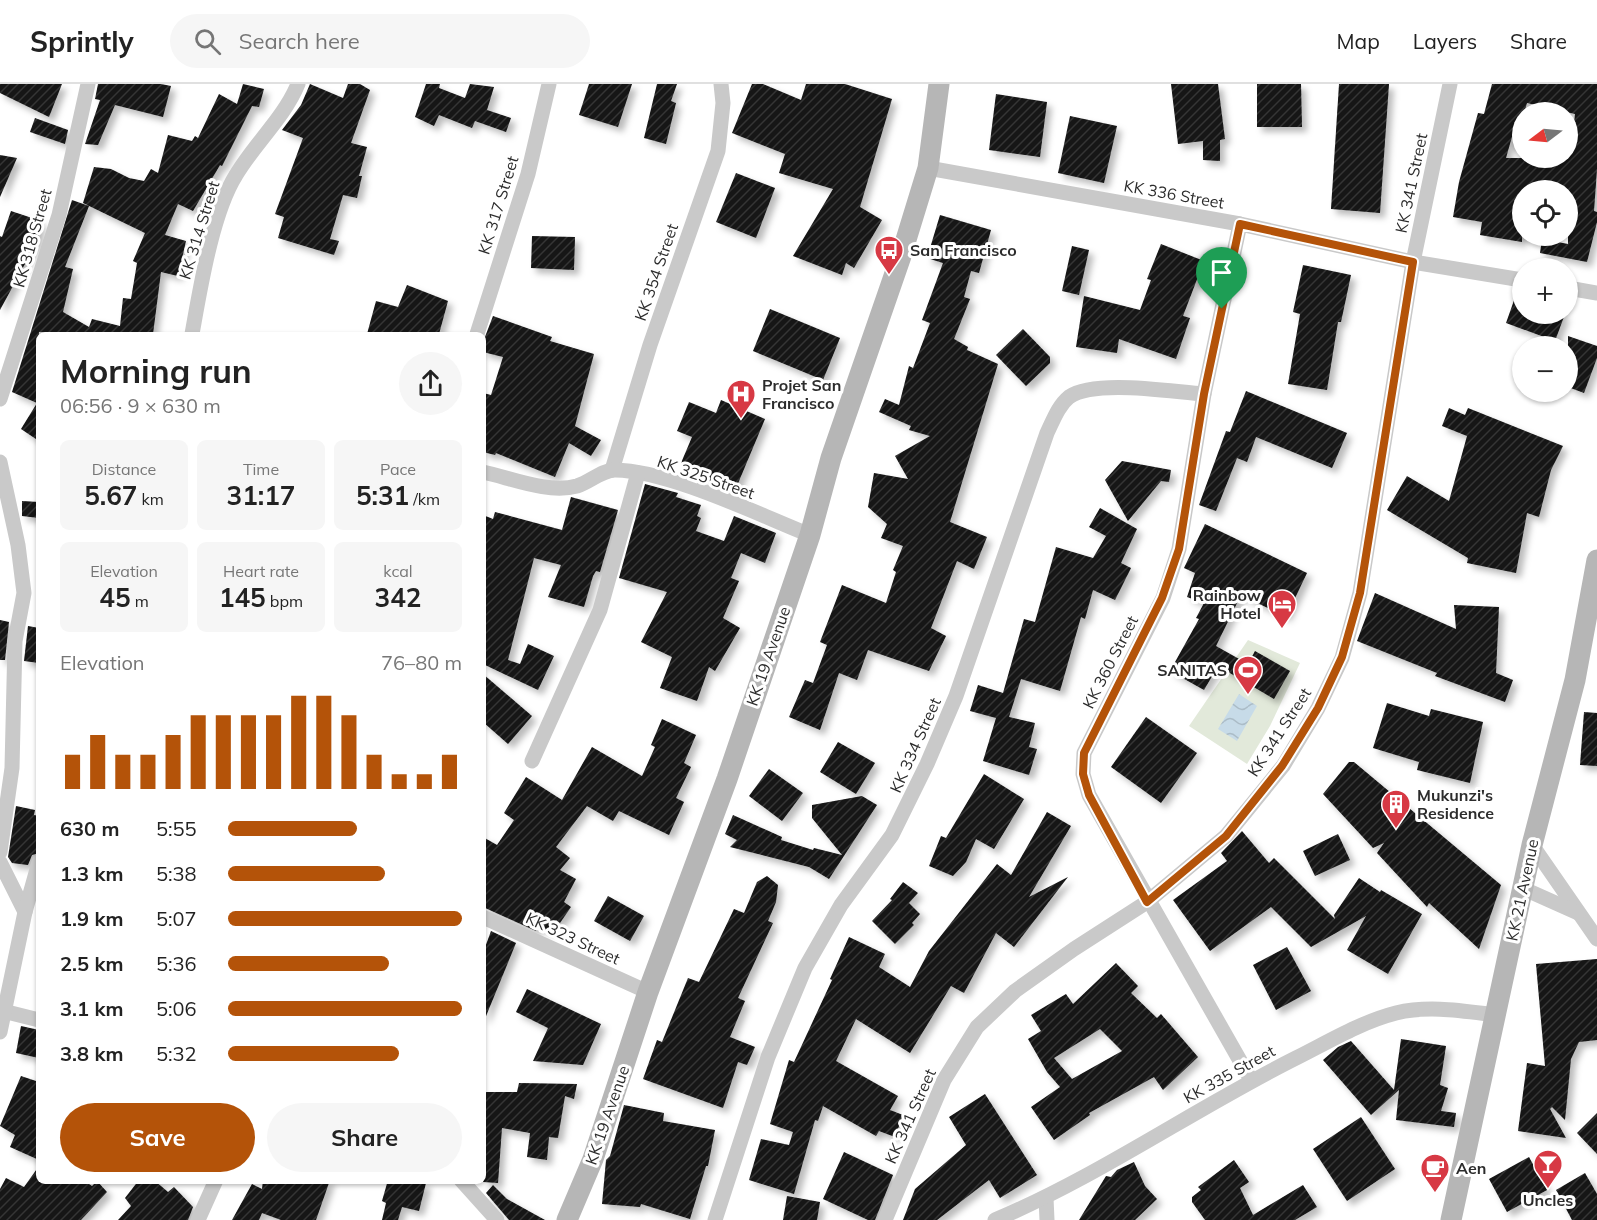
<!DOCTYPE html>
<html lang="en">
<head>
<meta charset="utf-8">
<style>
	:root { --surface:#fff; --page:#f6f6f6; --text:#222; --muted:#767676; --line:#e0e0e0; --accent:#b45309 }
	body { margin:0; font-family:Mulish,sans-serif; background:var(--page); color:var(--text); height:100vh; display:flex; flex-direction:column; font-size:22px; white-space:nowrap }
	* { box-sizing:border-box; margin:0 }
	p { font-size:20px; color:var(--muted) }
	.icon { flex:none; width:33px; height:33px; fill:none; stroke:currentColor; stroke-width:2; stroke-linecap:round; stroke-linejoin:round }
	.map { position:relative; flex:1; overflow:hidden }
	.side { position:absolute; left:36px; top:248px; width:450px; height:852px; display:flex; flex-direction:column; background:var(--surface); border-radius:9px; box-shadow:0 2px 4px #0004 }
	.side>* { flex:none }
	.needle { width:39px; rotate:254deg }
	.tools { position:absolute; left:1512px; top:18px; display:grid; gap:12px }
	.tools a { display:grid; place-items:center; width:66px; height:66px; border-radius:50%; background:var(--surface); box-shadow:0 2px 4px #0004; font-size:30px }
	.pin { position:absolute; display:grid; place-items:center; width:51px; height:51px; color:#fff; margin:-62px -26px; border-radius:50% 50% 50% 0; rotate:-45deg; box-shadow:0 0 6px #0007 }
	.pin .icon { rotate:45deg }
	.round { display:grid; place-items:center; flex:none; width:63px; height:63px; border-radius:32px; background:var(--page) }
	.summary { display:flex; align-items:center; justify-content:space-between; height:102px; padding:0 24px }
	h1 { font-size:33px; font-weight:700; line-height:45px }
	.figures { display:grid; grid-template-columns:repeat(3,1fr); gap:9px; height:102px; padding:6px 24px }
	.figures div { display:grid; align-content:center; border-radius:9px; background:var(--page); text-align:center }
	.figures b { font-size:26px; font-weight:700 }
	.figures small { font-size:16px; font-weight:400 }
	.figures p { font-size:16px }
	.chart { height:168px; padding:12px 24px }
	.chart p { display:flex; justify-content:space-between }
	.chart svg { width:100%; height:108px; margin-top:6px; stroke:var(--accent); stroke-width:6 }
	.button { display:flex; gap:12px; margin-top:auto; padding:12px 24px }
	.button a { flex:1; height:69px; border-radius:36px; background:var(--accent); color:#fff; font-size:24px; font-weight:700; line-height:69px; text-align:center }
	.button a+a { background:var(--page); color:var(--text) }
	ul { padding:0 24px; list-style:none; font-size:20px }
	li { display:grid; grid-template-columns:96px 72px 1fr; align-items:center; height:45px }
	li i { height:15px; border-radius:8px; background:var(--accent) }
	header { display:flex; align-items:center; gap:36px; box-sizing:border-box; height:84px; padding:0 30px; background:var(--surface); border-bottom:2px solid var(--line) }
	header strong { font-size:28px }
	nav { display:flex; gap:33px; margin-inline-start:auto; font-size:21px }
	.search { width:420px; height:54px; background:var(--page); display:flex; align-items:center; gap:15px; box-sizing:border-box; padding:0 21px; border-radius:33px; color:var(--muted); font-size:22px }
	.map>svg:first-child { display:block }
	.garden { fill:#e2e9da }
	.water { fill:url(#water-waves) }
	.building { fill:url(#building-hatch); fill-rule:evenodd; filter:url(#shadow) }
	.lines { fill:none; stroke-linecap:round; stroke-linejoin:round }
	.street { stroke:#c9c9c9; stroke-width:15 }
	.secondary { stroke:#b6b6b6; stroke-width:21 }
	.route-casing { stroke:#fff; stroke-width:12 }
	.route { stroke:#b45309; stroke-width:8 }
	.labels { text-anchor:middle; stroke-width:6; stroke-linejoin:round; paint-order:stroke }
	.street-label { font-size:16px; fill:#2c2c2c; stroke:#fff }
	.poi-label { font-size:16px; font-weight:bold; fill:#2c2c2c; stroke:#fff; text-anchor:start }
</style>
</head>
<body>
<header>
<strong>Sprintly</strong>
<div class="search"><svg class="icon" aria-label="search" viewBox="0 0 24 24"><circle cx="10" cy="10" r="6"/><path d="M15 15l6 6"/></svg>Search here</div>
<nav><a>Map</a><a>Layers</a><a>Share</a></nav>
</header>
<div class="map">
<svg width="1597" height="1136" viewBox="0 0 1597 1136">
	<defs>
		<pattern id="water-waves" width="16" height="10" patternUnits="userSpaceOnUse" patternTransform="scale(1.5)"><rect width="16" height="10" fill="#c7dbe8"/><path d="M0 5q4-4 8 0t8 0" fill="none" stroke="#abbcc7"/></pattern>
		<pattern id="building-hatch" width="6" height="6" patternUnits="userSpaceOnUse" patternTransform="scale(1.5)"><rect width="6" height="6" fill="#131313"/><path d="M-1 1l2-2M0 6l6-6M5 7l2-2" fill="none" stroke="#363636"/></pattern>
		<filter id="shadow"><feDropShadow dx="5" dy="5" stdDeviation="3" flood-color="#0004"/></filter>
	</defs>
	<rect width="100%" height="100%" fill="#fff"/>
	<path class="garden" d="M1248 556 1300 579 1270 642 1247 680 1189 642Z"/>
	<path class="water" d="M1239 610 1257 622 1237 657 1218 645Z"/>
	<g class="building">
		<path d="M0 0H62L49 33 0 9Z"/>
		<path d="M98 0H161L171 2 163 33 115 21 98 61 85 60 100 16 95 15Z"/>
		<path d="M243 0 264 5 259 23 252 22 222 82 220 81 193 127 178 120 165 151 186 157 178 192 161 188 153 250 39 248V357L21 345 37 319 12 308 72 116 89 122 65 183 73 185 63 228 89 243 92 235 120 242 123 214 131 215 137 179 133 177 145 149 83 119 94 83 111 85 129 94 144 97 151 85 158 89 168 51 192 57 195 52 198 54 219 10 237 20Z"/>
		<path d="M310 0 343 14 348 0H360L370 6 351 59 367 63 359 92H362L357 114 343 111 330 155 339 157 334 171 278 154 284 133 275 130 303 54 282 46 301 21Z"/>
		<path d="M426 0H440L439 4 465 14 470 0 494 3 487 26 511 34 506 48 475 37 472 44 439 31 434 42 415 33Z"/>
		<path d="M589 0H632L618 43 579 31Z"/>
		<path d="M657 0H677L671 17 676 19 666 60 644 54Z"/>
		<path d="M752 0H763L801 16 806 0H845L892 15 860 123 882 136 854 184 846 179 842 191 793 172 833 105 779 89 785 70 732 49Z"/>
		<path d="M1171 0H1218L1225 55 1220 56V77L1203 76V57L1178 60Z"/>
		<path d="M1257 0H1301L1302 43H1257Z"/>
		<path d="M1339 0H1389L1380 129 1331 125Z"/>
		<path d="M1492 0H1597V85L1594 127 1597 128V138L1587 178 1540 169 1542 155 1568 160V106H1522V158L1480 151 1482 138 1453 133 1459 98 1478 29 1484 30ZM1527 19 1575 30 1572 56H1568V74H1506L1517 35 1522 36Z"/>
		<path d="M996 10 1047 18 1040 73 989 66Z"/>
		<path d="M1070 32 1117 42 1104 99 1058 89Z"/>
		<path d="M35 34 68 46 65 60 30 48Z"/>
		<path d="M0 71 17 74 0 113Z"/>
		<path d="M736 89 775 104 756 154 716 138Z"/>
		<path d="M11 127 41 137 38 156 0 226V152L2 153Z"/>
		<path d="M940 131 991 146 979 189 971 187 964 213 970 215 954 255 968 263 967 266 998 280 950 438 987 453 974 485 957 477 931 544 946 552 929 587 868 566 857 596 839 589 820 646 789 633 805 596 813 599 827 561 820 558 842 501 886 519 896 488 893 486 903 462 881 454 887 440 868 423 874 389 908 395 895 372 930 352 909 346 911 342 879 328 885 315 899 321 909 282 913 284 930 239 922 236 943 179 927 174Z"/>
		<path d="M532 152 575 153 574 186 531 184Z"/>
		<path d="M1161 160 1204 177 1183 232 1190 234 1176 275 1119 255 1117 269 1076 263 1084 212 1140 226 1151 196 1147 195Z"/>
		<path d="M1072 162 1089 166 1079 211 1062 207Z"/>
		<path d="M1303 181 1351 191 1341 238H1338L1327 306 1288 300 1300 230 1293 228Z"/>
		<path d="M407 201 448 217 439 250H367L376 217 398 223Z"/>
		<path d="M1518 205H1522V230H1565L1555 257 1506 239Z"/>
		<path d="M770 225 840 254 823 296 753 267Z"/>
		<path d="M493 232 552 253 550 257 594 270 575 342 601 356 591 372 569 359 555 393 496 369 495 371 483 368V309L491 311 503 273 483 268V258Z"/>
		<path d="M1023 245 1050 273V279L1026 302 996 271Z"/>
		<path d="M1568 252 1597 262V274L1584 309 1568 303Z"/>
		<path d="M1246 307 1347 349 1332 384 1256 353 1247 378 1237 374 1216 427 1199 421 1226 347 1230 348Z"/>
		<path d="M721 316 765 335 734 409 718 402 681 379 692 353 677 347 689 318 716 329Z"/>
		<path d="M1449 324 1465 331 1468 324 1563 362 1551 386 1539 433 1527 429 1516 489 1467 479 1468 474 1387 426 1407 392 1449 417 1467 352 1442 342Z"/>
		<path d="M1122 377 1171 386 1169 398 1161 397 1128 437 1105 396Z"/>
		<path d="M645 400 678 409 676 413 701 421 697 432 701 434 696 447 724 457 734 432 776 449 765 479 741 469 731 494 739 497 723 534 740 544 715 587 709 583 697 617 660 604 672 573 641 558 667 508 619 494Z"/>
		<path d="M571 413 618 426 600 488 596 487 593 492 584 523 548 513 561 481 534 474 508 576 520 580 528 560 554 572 538 606 483 580V431L493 435 495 428 562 446Z"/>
		<path d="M22 417 39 418V434L22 432Z"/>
		<path d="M1100 424 1137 445 1121 479 1131 484 1115 516 1093 506 1085 535 1081 533 1060 607 1021 595 1009 633 1035 639 1029 663 1037 665 1029 691 983 677 996 634 970 627 978 601 1003 609 1024 535 1035 538 1056 463 1093 474 1106 452 1089 443Z"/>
		<path d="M1205 440 1307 489 1286 533 1241 511 1216 562 1248 580 1255 567 1290 587 1274 615 1218 582 1204 606 1170 587 1199 535 1196 534 1204 519 1187 513 1195 489 1184 484Z"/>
		<path d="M1375 509 1456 545 1454 521 1499 523 1496 589 1513 596 1505 618 1435 592 1437 589 1357 557Z"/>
		<path d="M0 536 9 538 5 576H0Z"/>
		<path d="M28 542 39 544V579L24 577Z"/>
		<path d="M483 590 532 632 508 660 483 638Z"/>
		<path d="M1387 619 1429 632 1431 625 1483 638 1470 699 1417 686 1419 678 1373 664Z"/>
		<path d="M1584 628 1597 629V682L1580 681Z"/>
		<path d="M1146 633 1197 669 1161 719 1111 683Z"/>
		<path d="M662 635 696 651 684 679 691 683 676 714 684 718 669 751 619 727 613 737 587 722 556 763 570 774 560 786 576 795 564 818 571 823 560 839 556 836 548 848 540 842 536 847 483 823V753L497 761 514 736 504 729 526 693 562 716 592 663 642 692 655 663 651 661Z"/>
		<path d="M838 658 875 679 856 710 820 688Z"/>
		<path d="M1349 678H1354L1501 801 1479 865 1429 819 1427 823 1377 769 1384 759 1373 764 1323 710Z"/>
		<path d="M769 685 803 709 782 737 749 712Z"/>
		<path d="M984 690 1024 715 994 765 976 755 966 778 953 792 929 782 941 752 946 754Z"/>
		<path d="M862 712 877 721 829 795 809 783 730 763 737 756 725 750 733 731 782 753 781 756 813 766 814 764 842 771 812 734V721Z"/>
		<path d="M16 722 35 726 34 731 39 732V769L32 771 28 781 12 779 8 773Z"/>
		<path d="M1047 728 1071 742 1029 813 1068 793 1014 863 996 849 964 909 951 902 910 969 856 935 836 977 898 1012 890 1026 903 1031 895 1053 879 1047 876 1052 823 1022 818 1037 815 1036 794 1110 749 1096 761 1055 789 1061 793 1048 770 1040 789 976 794 978 832 896 830 895 849 853 885 870 879 883 910 903 929 867 997 780 1011 791Z"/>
		<path d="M1242 747 1269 779 1274 774 1335 835 1334 831 1359 794 1380 808 1381 806 1422 830 1388 890 1347 866 1366 832 1311 863 1271 823 1210 867 1173 816 1227 777 1221 769Z"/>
		<path d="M1338 750 1350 776 1315 792 1303 767Z"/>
		<path d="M767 792 778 801 776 818 768 837 773 839 738 914 745 917 730 953 755 963 747 981 738 978 723 1024 643 995 657 956 662 958 688 894 699 898 734 825 744 829 757 798Z"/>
		<path d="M903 798 918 809 909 819 920 830 912 839 914 841 895 860 872 837 892 816 890 815Z"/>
		<path d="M608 812 644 832 630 857 594 837Z"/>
		<path d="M491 847 516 859 484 937 483 869Z"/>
		<path d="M1287 863 1311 907 1276 926 1253 881Z"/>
		<path d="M1597 875V956L1579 958 1571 975 1565 1036 1552 1023 1550 1025 1566 1054 1518 1047 1527 979 1545 982 1536 880Z"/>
		<path d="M1116 879 1138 902 1131 909 1157 934 1161 930 1198 973 1163 1006 1154 993 1089 1029 1090 1031 1054 1056 1031 1023 1060 1003 1047 988 1028 955 1041 947 1031 931 1066 910 1073 920ZM1100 945 1122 967 1072 995 1054 974Z"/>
		<path d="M527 905 601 940 583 981 533 977 548 944 516 928Z"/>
		<path d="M21 942 39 946V974L16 969Z"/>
		<path d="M1401 955 1446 962 1440 1001 1448 1004 1441 1027 1456 1029 1454 1043 1396 1036 1399 1006 1371 1031 1323 976 1338 963 1351 957 1394 1006Z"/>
		<path d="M21 992 39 998V1076L10 1063 15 1051 0 1042Z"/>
		<path d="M519 999 577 1000 574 1015 565 1012 558 1054 549 1053 547 1076 527 1073 530 1049 502 1044 498 1099 483 1098V1008H517Z"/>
		<path d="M985 1010 1037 1091 1000 1114 989 1096 937 1136H903L915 1105 966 1061 949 1033Z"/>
		<path d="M624 1021 664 1029 663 1037 715 1046 708 1082H706L690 1135 641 1120 640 1123 602 1120 606 1076 610 1072Z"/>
		<path d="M1597 1029V1070L1577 1049Z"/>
		<path d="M1361 1033 1395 1085 1347 1117 1313 1065Z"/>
		<path d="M844 1068 893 1091 875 1136H868L823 1115Z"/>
		<path d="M1529 1073 1547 1106 1507 1128 1489 1095Z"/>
		<path d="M1234 1076 1249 1098 1240 1104 1253 1131 1303 1101 1317 1123 1295 1136H1205L1192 1118V1113L1201 1106 1198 1103Z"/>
		<path d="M1134 1078 1145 1102 1157 1115 1135 1136H1079L1106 1092 1111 1093 1117 1086Z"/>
		<path d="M39 1082V1096H83L92 1102 97 1097 107 1108 81 1136H0V1105L6 1094 24 1103Z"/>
		<path d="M1585 1089 1597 1110V1136H1572L1556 1106Z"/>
		<path d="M139 1096H154L168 1108 174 1103 193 1123 188 1136H118L131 1122 125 1114Z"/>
		<path d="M263 1096H330L316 1136H281L262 1129 259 1136H232L252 1100 262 1105Z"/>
		<path d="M388 1096 426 1099 419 1127 402 1123 398 1136H382L386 1119 382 1117Z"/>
		<path d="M493 1101 507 1115 545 1136H509L486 1109Z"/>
		<path d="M787 1112 820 1118 817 1136H783Z"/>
	</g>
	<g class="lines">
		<g class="street">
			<path d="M928 84 1240 140 1413 178 1522 196"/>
			<path d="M1240 140 1204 310 1179 465 1163 514 1084 669 1083 690 1089 711 1251 996"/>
			<path d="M1568 204 1597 209"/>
			<path d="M192 250C200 206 212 129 236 91 255 59 284 34 298 0"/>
			<path d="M477 250 528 90 549 0"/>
			<path d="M0 315 59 131 88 0"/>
			<path d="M0 378 18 461 24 509 15 557 12 684 0 768"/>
			<path d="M612 386 650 261 718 67 723 19 721 0"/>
			<path d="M483 388C511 394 548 410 577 402 590 398 602 386 615 386 670 387 757 430 810 451"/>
			<path d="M532 677 600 526 638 389"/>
			<path d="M1532 761 1597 855"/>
			<path d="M0 778 25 828"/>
			<path d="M1522 804 1578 829"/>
			<path d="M483 833 648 908"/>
			<path d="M3 927 39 936"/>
			<path d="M0 948 25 828 39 778"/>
			<path d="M461 1096 497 1136"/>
			<path d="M1046 1114 1047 1136"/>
			<path d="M198 1136 216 1096"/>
			<path d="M715 1136 768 973 805 884 841 821 892 751 927 680 956 612 1047 349C1053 337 1058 322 1069 313 1095 295 1172 308 1204 310"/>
			<path d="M885 1136 944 996 977 943 1015 907 1074 865 1147 818 1226 752 1283 682 1318 624 1342 574 1360 509 1413 178 1450 0"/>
			<path d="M995 1136C1101 1091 1194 1025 1296 974 1328 958 1361 938 1396 929 1429 921 1463 927 1496 931"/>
		</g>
		<g class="secondary">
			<path d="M567 1136 593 1075 648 908 727 695 810 451 831 374 901 172 928 84 939 0"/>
			<path d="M1451 1136 1532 761 1575 596 1597 476"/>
		</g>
	</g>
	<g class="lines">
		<g class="route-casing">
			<path id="route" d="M1240 140 1413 178 1360 509 1342 573 1318 624 1282 682 1226 752 1147 818 1089 711 1083 690 1084 669 1162 514 1179 465 1204 310Z"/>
		</g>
		<use href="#route" class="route"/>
	</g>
	<defs>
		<g id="bus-pin" transform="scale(1.5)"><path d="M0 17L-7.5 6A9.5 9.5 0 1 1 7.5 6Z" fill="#d73944" stroke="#fff"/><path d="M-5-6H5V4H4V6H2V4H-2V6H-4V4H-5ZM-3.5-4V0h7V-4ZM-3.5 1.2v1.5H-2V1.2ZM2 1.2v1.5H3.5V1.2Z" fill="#fff"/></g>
		<g id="hospital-pin" transform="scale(1.5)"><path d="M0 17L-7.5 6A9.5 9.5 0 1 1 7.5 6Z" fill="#d73944" stroke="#fff"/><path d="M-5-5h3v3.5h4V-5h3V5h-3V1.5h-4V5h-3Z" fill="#fff"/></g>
		<g id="hotel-pin" transform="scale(1.5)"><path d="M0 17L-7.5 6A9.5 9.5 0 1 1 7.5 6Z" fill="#d73944" stroke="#fff"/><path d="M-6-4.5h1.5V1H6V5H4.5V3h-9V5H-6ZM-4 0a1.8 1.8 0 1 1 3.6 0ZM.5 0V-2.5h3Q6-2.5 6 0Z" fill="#fff"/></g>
		<g id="stadium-pin" transform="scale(1.5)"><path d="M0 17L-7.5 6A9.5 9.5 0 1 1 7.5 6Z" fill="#d73944" stroke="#fff"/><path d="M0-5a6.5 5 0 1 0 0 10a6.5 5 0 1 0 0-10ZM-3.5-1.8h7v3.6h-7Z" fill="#fff"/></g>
		<g id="building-pin" transform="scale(1.5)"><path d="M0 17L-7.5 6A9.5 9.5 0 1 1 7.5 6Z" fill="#d73944" stroke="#fff"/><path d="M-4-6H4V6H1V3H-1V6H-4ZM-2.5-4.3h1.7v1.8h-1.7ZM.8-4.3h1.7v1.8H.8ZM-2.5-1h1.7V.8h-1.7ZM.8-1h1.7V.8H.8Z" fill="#fff"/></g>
		<g id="bar-pin" transform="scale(1.5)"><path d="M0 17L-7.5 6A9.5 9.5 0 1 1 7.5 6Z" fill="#d73944" stroke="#fff"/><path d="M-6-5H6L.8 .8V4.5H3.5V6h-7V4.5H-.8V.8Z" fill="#fff"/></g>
		<g id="cafe-pin" transform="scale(1.5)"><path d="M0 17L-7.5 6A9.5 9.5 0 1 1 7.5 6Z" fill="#d73944" stroke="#fff"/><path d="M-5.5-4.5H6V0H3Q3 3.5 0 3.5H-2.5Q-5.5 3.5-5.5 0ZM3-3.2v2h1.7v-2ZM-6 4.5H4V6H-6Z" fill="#fff"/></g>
	</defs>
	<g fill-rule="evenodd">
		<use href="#bus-pin" x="889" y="166"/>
		<use href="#hospital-pin" x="741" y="310"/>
		<use href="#hotel-pin" x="1282" y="520"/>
		<use href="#stadium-pin" x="1248" y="586"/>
		<use href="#building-pin" x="1396" y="720"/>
		<use href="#bar-pin" x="1548" y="1080"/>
		<use href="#cafe-pin" x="1435" y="1084"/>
	</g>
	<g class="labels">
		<g class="street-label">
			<text transform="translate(1411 99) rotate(-78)" y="6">KK 341 Street</text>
			<text transform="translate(1174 110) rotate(10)" y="6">KK 336 Street</text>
			<text transform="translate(498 121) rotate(-73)" y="6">KK 317 Street</text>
			<text transform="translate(199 146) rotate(-73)" y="6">KK 314 Street</text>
			<text transform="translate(32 154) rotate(-74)" y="6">KK 318 Street</text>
			<text transform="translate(656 188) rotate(-71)" y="6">KK 354 Street</text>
			<text transform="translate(706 393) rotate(19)" y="6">KK 325 Street</text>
			<text transform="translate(768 572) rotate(-71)" y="6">KK 19 Avenue</text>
			<text transform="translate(1110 578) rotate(-63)" y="6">KK 360 Street</text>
			<text transform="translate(1279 648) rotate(-57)" y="6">KK 341 Street</text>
			<text transform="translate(915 661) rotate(-66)" y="6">KK 334 Street</text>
			<text transform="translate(1522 806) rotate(-78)" y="6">KK 21 Avenue</text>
			<text transform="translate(573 854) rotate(25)" y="6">KK 323 Street</text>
			<text transform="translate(1229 990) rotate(-29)" y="6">KK 335 Street</text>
			<text transform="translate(607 1031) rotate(-71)" y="6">KK 19 Avenue</text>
			<text transform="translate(910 1032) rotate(-66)" y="6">KK 341 Street</text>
		</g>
		<g class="poi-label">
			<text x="910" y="172">San Francisco</text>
			<text x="762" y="307">Projet San<tspan x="762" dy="18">Francisco</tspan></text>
			<text x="1261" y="517" text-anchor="end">Rainbow<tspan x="1261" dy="18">Hotel</tspan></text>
			<text x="1227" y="592" text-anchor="end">SANITAS</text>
			<text x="1417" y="717">Mukunzi's<tspan x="1417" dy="18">Residence</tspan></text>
			<text x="1456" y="1090">Aen</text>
			<text x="1548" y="1122" text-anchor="middle">Uncles</text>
		</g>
	</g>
</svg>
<div class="tools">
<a><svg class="needle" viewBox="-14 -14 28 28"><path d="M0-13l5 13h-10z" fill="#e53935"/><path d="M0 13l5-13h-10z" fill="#767676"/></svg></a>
<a><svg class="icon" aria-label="locate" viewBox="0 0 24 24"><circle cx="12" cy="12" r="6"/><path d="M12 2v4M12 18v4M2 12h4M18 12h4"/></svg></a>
<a>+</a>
<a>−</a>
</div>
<div class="pin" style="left:1222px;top:225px;background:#1e9e55"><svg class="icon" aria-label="arrive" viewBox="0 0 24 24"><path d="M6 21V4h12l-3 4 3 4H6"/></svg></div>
<section class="side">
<div class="summary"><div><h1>Morning run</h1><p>06:56 · 9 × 630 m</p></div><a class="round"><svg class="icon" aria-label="share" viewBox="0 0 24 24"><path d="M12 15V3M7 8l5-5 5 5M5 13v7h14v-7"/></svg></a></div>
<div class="figures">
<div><p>Distance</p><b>5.67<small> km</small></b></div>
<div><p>Time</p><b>31:17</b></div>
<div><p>Pace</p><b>5:31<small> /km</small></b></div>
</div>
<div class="figures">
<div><p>Elevation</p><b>45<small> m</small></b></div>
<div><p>Heart rate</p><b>145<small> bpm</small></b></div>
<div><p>kcal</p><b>342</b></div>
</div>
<div class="chart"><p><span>Elevation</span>76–80 m</p>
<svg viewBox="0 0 160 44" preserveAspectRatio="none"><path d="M5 44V30M15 44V22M25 44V30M35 44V30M45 44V22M55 44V14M65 44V14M75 44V14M85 44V14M95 44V6M105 44V6M115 44V14M125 44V30M135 44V38M145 44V38M155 44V30"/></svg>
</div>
<ul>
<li><b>630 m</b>5:55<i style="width:55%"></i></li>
<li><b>1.3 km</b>5:38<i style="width:67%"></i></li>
<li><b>1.9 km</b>5:07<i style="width:100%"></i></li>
<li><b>2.5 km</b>5:36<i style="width:69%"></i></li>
<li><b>3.1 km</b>5:06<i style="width:100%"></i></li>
<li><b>3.8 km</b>5:32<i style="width:73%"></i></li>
</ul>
<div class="button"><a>Save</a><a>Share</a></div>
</section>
</div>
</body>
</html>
